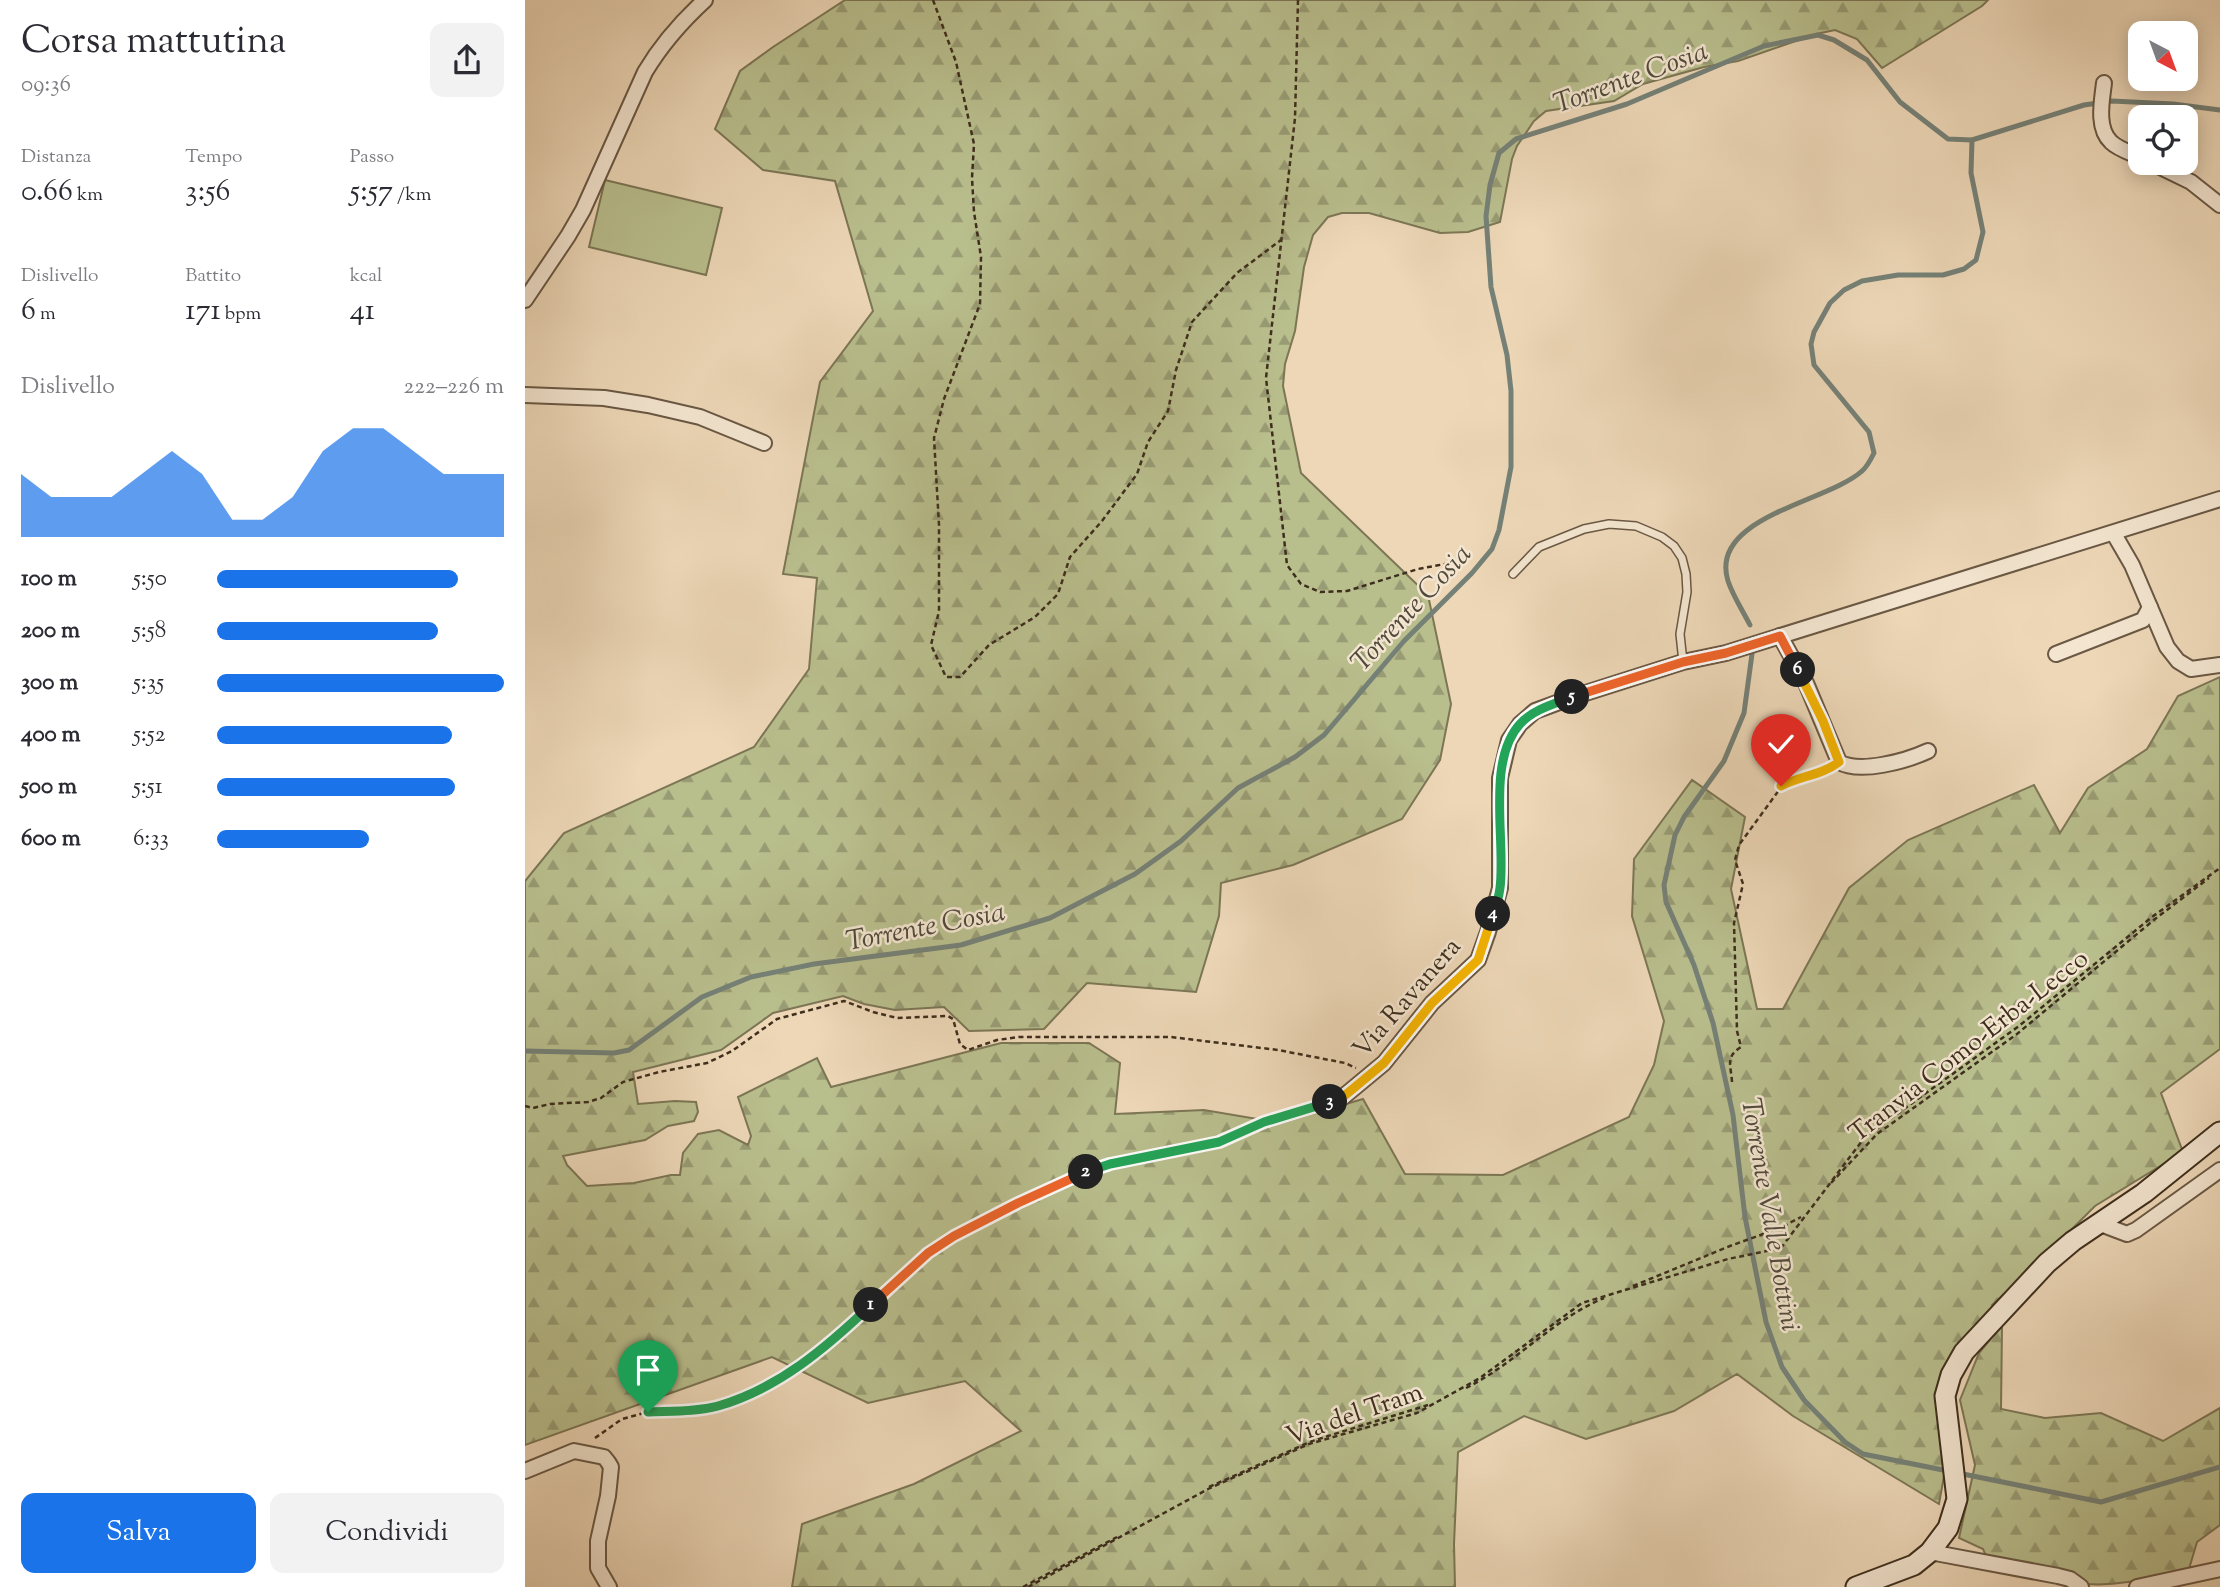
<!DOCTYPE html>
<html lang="it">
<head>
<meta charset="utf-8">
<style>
	:root { --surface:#fff; --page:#f2f2f3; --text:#2b2b33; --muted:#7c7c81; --accent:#1a73e8 }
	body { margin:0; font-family:"Sorts Mill Goudy",serif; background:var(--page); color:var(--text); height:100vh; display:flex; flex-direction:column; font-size:26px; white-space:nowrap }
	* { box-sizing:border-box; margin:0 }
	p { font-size:23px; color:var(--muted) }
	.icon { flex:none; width:38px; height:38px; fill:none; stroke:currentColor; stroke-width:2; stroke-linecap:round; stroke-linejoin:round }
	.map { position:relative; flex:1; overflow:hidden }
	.panel { display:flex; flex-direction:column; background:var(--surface); width:525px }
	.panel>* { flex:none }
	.needle { width:46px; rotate:139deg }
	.buttons { position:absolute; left:1603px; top:21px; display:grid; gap:14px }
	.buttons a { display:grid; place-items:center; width:70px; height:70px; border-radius:14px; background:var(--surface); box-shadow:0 4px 18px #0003; font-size:35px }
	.pin { position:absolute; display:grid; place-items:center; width:60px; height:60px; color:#fff; margin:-72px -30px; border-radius:50% 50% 50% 0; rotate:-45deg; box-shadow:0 0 7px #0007 }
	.pin .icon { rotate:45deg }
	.km { position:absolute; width:35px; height:35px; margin:-18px; border-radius:50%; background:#222; color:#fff; font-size:19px; line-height:35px; text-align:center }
	.round { display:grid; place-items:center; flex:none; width:74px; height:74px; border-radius:14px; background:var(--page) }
	.head { display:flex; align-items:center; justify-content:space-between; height:119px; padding:0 21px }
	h1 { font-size:38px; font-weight:600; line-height:52px }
	.stats { display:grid; grid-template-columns:repeat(3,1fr); gap:10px; height:119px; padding:7px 21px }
	.stats div { display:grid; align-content:center }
	.stats b { font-size:30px; font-weight:600 }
	.stats small { font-size:19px; font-weight:400 }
	.stats p { font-size:19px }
	.chart { height:196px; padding:14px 21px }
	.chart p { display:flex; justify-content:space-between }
	.chart svg { width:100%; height:126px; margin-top:7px; fill:var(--accent); opacity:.7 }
	.primary-button { display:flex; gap:14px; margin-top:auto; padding:14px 21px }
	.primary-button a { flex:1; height:80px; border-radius:14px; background:var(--accent); color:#fff; font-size:28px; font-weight:600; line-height:80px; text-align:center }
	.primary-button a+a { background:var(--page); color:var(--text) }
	ul { padding:0 21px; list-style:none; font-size:23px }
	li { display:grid; grid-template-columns:112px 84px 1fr; align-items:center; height:52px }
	li i { height:18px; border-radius:9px; background:var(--accent) }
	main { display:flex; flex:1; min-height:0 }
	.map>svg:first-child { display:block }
	.grass { fill:#b9be8d; stroke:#7c7655; stroke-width:2 }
	.forest { fill:url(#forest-firs); stroke:#7c7655; stroke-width:2 }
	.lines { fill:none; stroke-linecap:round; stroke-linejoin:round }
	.stream { stroke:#758177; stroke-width:5 }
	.lane-casing { stroke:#6a5844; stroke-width:10 }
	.street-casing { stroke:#6a5844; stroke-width:18 }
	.secondary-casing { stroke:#3e2e1d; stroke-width:23 }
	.path { stroke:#3e2e1d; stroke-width:2.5; stroke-dasharray:5 3.5; stroke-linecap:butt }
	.lane { stroke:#f3e5d0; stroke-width:7 }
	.street { stroke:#f3e5d0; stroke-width:14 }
	.secondary { stroke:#f3e5d0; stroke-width:19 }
	.split-1-casing { stroke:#fff; stroke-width:14 }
	.split-2-casing { stroke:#fff; stroke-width:14 }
	.split-3-casing { stroke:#fff; stroke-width:14 }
	.split-4-casing { stroke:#fff; stroke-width:14 }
	.split-5-casing { stroke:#fff; stroke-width:14 }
	.split-6-casing { stroke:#fff; stroke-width:14 }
	.split-7-casing { stroke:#fff; stroke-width:14 }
	.split-1 { stroke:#22a559; stroke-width:9 }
	.split-2 { stroke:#f0652b; stroke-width:9 }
	.split-3 { stroke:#22a559; stroke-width:9 }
	.split-4 { stroke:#f5b400; stroke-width:9 }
	.split-5 { stroke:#22a559; stroke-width:9 }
	.split-6 { stroke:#f0652b; stroke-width:9 }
	.split-7 { stroke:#f5b400; stroke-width:9 }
	.labels { text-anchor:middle; stroke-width:5; stroke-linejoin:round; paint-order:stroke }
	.street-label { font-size:26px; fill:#3e2e1d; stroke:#f3e5d0 }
	.water-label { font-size:28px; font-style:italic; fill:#504a3b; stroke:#f3e5d0 }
</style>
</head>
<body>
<main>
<section class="panel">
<div class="head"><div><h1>Corsa mattutina</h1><p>09:36</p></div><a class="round"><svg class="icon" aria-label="share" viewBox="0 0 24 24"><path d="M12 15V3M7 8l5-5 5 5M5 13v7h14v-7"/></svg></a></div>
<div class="stats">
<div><p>Distanza</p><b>0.66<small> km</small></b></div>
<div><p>Tempo</p><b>3:56</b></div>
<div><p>Passo</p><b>5:57<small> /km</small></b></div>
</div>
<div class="stats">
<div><p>Dislivello</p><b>6<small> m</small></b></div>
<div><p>Battito</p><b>171<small> bpm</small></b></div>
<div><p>kcal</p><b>41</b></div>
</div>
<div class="chart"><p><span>Dislivello</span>222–226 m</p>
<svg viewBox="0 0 160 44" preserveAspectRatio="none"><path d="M0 44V22L10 30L20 30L30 30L40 22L50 14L60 22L70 38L80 38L90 30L100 14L110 6L120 6L130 14L140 22L150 22L160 22V44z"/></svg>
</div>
<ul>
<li><b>100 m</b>5:50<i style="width:84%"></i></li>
<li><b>200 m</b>5:58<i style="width:77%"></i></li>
<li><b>300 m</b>5:35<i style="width:100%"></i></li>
<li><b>400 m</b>5:52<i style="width:82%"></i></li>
<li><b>500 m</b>5:51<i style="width:83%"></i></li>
<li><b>600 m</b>6:33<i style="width:53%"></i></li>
</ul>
<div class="primary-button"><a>Salva</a><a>Condividi</a></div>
</section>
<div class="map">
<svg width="1695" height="1587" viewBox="0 0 1695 1587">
	<defs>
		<pattern id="forest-firs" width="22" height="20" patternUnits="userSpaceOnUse" patternTransform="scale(1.75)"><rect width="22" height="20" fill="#b9be8d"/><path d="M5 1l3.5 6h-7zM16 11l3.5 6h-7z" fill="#989b73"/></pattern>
	</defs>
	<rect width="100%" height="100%" fill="#edd7b7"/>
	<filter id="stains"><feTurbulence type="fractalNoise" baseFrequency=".00286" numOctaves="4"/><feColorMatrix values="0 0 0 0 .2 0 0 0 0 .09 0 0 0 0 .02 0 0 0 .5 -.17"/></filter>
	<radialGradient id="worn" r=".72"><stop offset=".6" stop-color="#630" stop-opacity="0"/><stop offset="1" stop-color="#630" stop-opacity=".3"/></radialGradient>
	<path class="grass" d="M80 180 197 208 181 275 64 247Z"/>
	<g class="forest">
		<path d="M320 0H1463L1457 6 1357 68 1332 39 1310 30 1291 34 1213 61 1179 67 1118 84 1089 101 1021 111 1009 121 992 146 987 159 975 222 943 232 915 233 844 213H817L803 217 788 235 779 267 770 331 760 364 758 386 776 473 903 595 926 704 915 760 877 819 768 865 696 883 694 916 671 992 562 983 519 1029 444 1031 419 1007 370 1010 339 1004 318 996 248 1013 196 1050 108 1072 113 1104 150 1101 171 1102 173 1112 169 1121 143 1126 120 1140 38 1156 42 1165 62 1186 109 1183 146 1175H155L158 1153 173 1134 194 1130 223 1145 226 1136 213 1097 292 1058 306 1087 476 1043H564L595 1063 590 1114 679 1110 756 1123 838 1099 880 1174 978 1175 1104 1117 1129 1065 1139 1021 1107 916 1109 859 1167 780 1220 817 1206 889 1232 1009H1258L1324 888 1383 840 1509 785 1535 833 1563 788 1622 749 1653 696 1695 677V1049L1636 1093 1658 1152 1570 1206 1522 1254 1467 1305 1471 1316 1423 1369 1421 1465 1414 1504 1268 1416 1212 1374 1149 1411 1061 1439 999 1416 933 1452 929 1544 930 1587H267L277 1524 389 1484 496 1431 440 1381 343 1403 247 1357 0 1445V881L39 833 229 747 284 669 292 578 258 574 295 382 348 311 310 181 238 170 190 129 215 71 248 47Z"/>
		<path d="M1477 1325 1476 1409 1520 1418 1576 1413 1638 1441 1695 1408V1525L1672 1542 1664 1569C1631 1576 1596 1587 1562 1584L1462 1558 1458 1549 1434 1538 1450 1465 1435 1400 1454 1353Z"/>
	</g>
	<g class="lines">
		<g class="stream">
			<path d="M1225 625C1218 611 1208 596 1203 581 1183 517 1303 502 1337 471 1342 467 1346 459 1349 453L1344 432 1289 365 1286 344 1289 332 1305 303 1319 290 1337 281 1373 275H1418L1439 269 1451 260 1458 232 1446 173 1447 140"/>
			<path d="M1227 654 1219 713 1199 761 1159 817 1150 835 1139 885 1141 902 1169 965 1188 1023 1208 1115 1220 1217 1241 1322 1257 1367 1279 1400 1320 1442 1338 1454 1423 1471"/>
			<path d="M0 1051 89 1053 104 1050 177 997 226 977 289 964 436 945 525 918 610 874 656 841 713 788 770 757 799 735 879 641 947 573 967 549 974 530 986 467V391L982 355 966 287 961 216 965 185 974 153 991 139 1102 104 1239 46 1293 35 1309 40 1342 60 1375 102 1423 139 1447 140 1559 105 1587 101 1648 104 1695 110"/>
			<path d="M1433 1473 1576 1502 1695 1467"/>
		</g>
		<g class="lane-casing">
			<path id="lane" d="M988 574 1014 547 1059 529 1084 524 1111 526 1137 537 1149 546 1157 558 1161 574 1162 592 1155 634 1158 662"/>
		</g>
		<g class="street-casing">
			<g id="street">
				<path d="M1579 83C1577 100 1571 128 1586 142 1593 149 1606 153 1615 157"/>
				<path d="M1627 163 1666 182 1695 205"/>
				<path d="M0 300 43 236 58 210 120 72C136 45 156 22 180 0"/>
				<path d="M0 395 79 398 123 405 175 417 239 443"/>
				<path d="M1589 534 1607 565 1642 647 1653 661 1666 669 1695 665"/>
				<path d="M1255 636 1281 683 1314 762C1335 774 1381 761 1403 751"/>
				<path d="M1531 654 1618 620 1625 607"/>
				<path d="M818 1097 859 1063 907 1003 953 960 963 932 975 888V778L984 740 995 724 1010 711 1048 697 1158 662 1201 653 1695 499"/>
				<path d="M1573 1223 1602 1234 1611 1230 1695 1170"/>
				<path d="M0 1471 49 1451 79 1457 83 1462 86 1467 83 1496 73 1541V1568L84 1587"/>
				<path d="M1405 1552 1533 1576 1545 1579 1556 1587"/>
				<path d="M1612 1587 1695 1569"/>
			</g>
		</g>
		<g class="secondary-casing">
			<path id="secondary" d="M1331 1587 1389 1565 1405 1552 1423 1528 1432 1499 1420 1396 1426 1375 1439 1352 1522 1263 1548 1241 1619 1193 1695 1132"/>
		</g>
		<g class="path">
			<path d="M408 0 431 62 449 144 447 178 449 212 456 257 455 304 419 399 409 438 414 525V611L406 645 421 677H435L464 645 510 617 533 594 545 557 577 521 612 474 623 442 643 411 651 370 667 322 712 273 756 240"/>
			<path d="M773 0 770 118 741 378 762 565 776 584 795 592 822 591 893 569 936 561"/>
			<path d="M1207 1082C1206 1065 1200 1057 1216 1047L1212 1031 1209 923 1218 884 1210 860 1214 845 1257 786 1271 778 1302 770"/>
			<path d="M0 1106 8 1108 25 1104 63 1102 76 1098 98 1082 134 1072 182 1063 207 1051 252 1019 319 1001 348 1012 372 1018 423 1016 428 1019 435 1044 443 1050 472 1040 494 1037H646L753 1050 820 1063 831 1068"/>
			<path d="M1306 1183 1352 1134 1492 1034 1630 919 1684 878"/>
			<path d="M1108 1286 1205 1246 1255 1228 1276 1217"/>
			<path d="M941 1388C990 1364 1028 1319 1079 1298"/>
			<path d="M70 1438 97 1419 123 1412 168 1410 192 1406 236 1390 276 1364 318 1332 403 1253 429 1236 493 1203 557 1174 585 1164 694 1142 739 1122 802 1103"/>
			<path d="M684 1487 787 1441 903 1405"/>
			<path d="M498 1587 592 1537"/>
			<path d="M503 1587 685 1488 784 1444 892 1413 955 1378 1057 1303 1203 1259 1256 1248 1340 1137 1494 1026 1627 917 1695 868"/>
		</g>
		<use href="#lane" class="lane"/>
		<use href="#street" class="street"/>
		<use href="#secondary" class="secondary"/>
	</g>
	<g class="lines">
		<g class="split-1-casing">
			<path id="split-1" d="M123 1412C146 1411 171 1412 193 1406 253 1389 302 1347 346 1305"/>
		</g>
		<g class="split-2-casing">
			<path id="split-2" d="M346 1305 403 1253 429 1236 493 1203 561 1172"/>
		</g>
		<g class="split-3-casing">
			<path id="split-3" d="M561 1172 585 1164 694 1142 739 1122 805 1102"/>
		</g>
		<g class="split-4-casing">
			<path id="split-4" d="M805 1102 818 1097 859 1063 907 1003 953 960 968 914"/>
		</g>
		<g class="split-5-casing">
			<path id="split-5" d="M968 914C971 906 974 896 975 888 981 841 961 761 995 724 1009 709 1029 704 1047 697"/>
		</g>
		<g class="split-6-casing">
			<path id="split-6" d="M1047 697 1158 662 1201 653 1255 636 1273 670"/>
		</g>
		<g class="split-7-casing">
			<path id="split-7" d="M1256 786C1275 776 1297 775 1314 762L1298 721 1273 670"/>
		</g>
		<use href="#split-1" class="split-1"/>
		<use href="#split-2" class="split-2"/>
		<use href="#split-3" class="split-3"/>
		<use href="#split-4" class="split-4"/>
		<use href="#split-5" class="split-5"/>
		<use href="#split-6" class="split-6"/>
		<use href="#split-7" class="split-7"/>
	</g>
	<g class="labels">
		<g class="street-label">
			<text transform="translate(881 997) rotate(-49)" y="9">Via Ravanera</text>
			<text transform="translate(1443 1045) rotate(-38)" y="9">Tranvia Como-Erba-Lecco</text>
			<text transform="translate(829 1413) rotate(-19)" y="9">Via del Tram</text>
		</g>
		<g class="water-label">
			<text transform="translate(1105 76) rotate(-20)" y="10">Torrente Cosia</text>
			<text transform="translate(885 607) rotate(-47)" y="10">Torrente Cosia</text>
			<text transform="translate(400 925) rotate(-11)" y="10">Torrente Cosia</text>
			<text transform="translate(1247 1214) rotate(80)" y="10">Torrente Valle Bottini</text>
		</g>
	</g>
	<rect width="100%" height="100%" filter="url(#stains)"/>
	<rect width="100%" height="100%" fill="url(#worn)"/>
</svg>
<div class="buttons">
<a><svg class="needle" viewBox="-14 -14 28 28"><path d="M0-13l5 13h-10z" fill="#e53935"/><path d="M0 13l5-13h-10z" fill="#7c7c81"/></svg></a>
<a><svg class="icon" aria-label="locate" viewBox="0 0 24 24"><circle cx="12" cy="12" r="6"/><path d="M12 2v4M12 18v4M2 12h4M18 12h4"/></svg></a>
</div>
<div class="pin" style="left:123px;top:1412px;background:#1e9e55"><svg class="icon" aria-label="arrive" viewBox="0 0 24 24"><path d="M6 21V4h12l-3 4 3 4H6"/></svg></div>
<div class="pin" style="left:1256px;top:786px;background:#d93025"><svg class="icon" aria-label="check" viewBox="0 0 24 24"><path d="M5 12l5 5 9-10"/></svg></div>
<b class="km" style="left:346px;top:1305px">1</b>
<b class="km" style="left:561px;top:1172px">2</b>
<b class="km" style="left:805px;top:1102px">3</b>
<b class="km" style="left:968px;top:914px">4</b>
<b class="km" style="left:1047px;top:697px">5</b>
<b class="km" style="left:1273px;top:670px">6</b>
</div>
</main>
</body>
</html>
